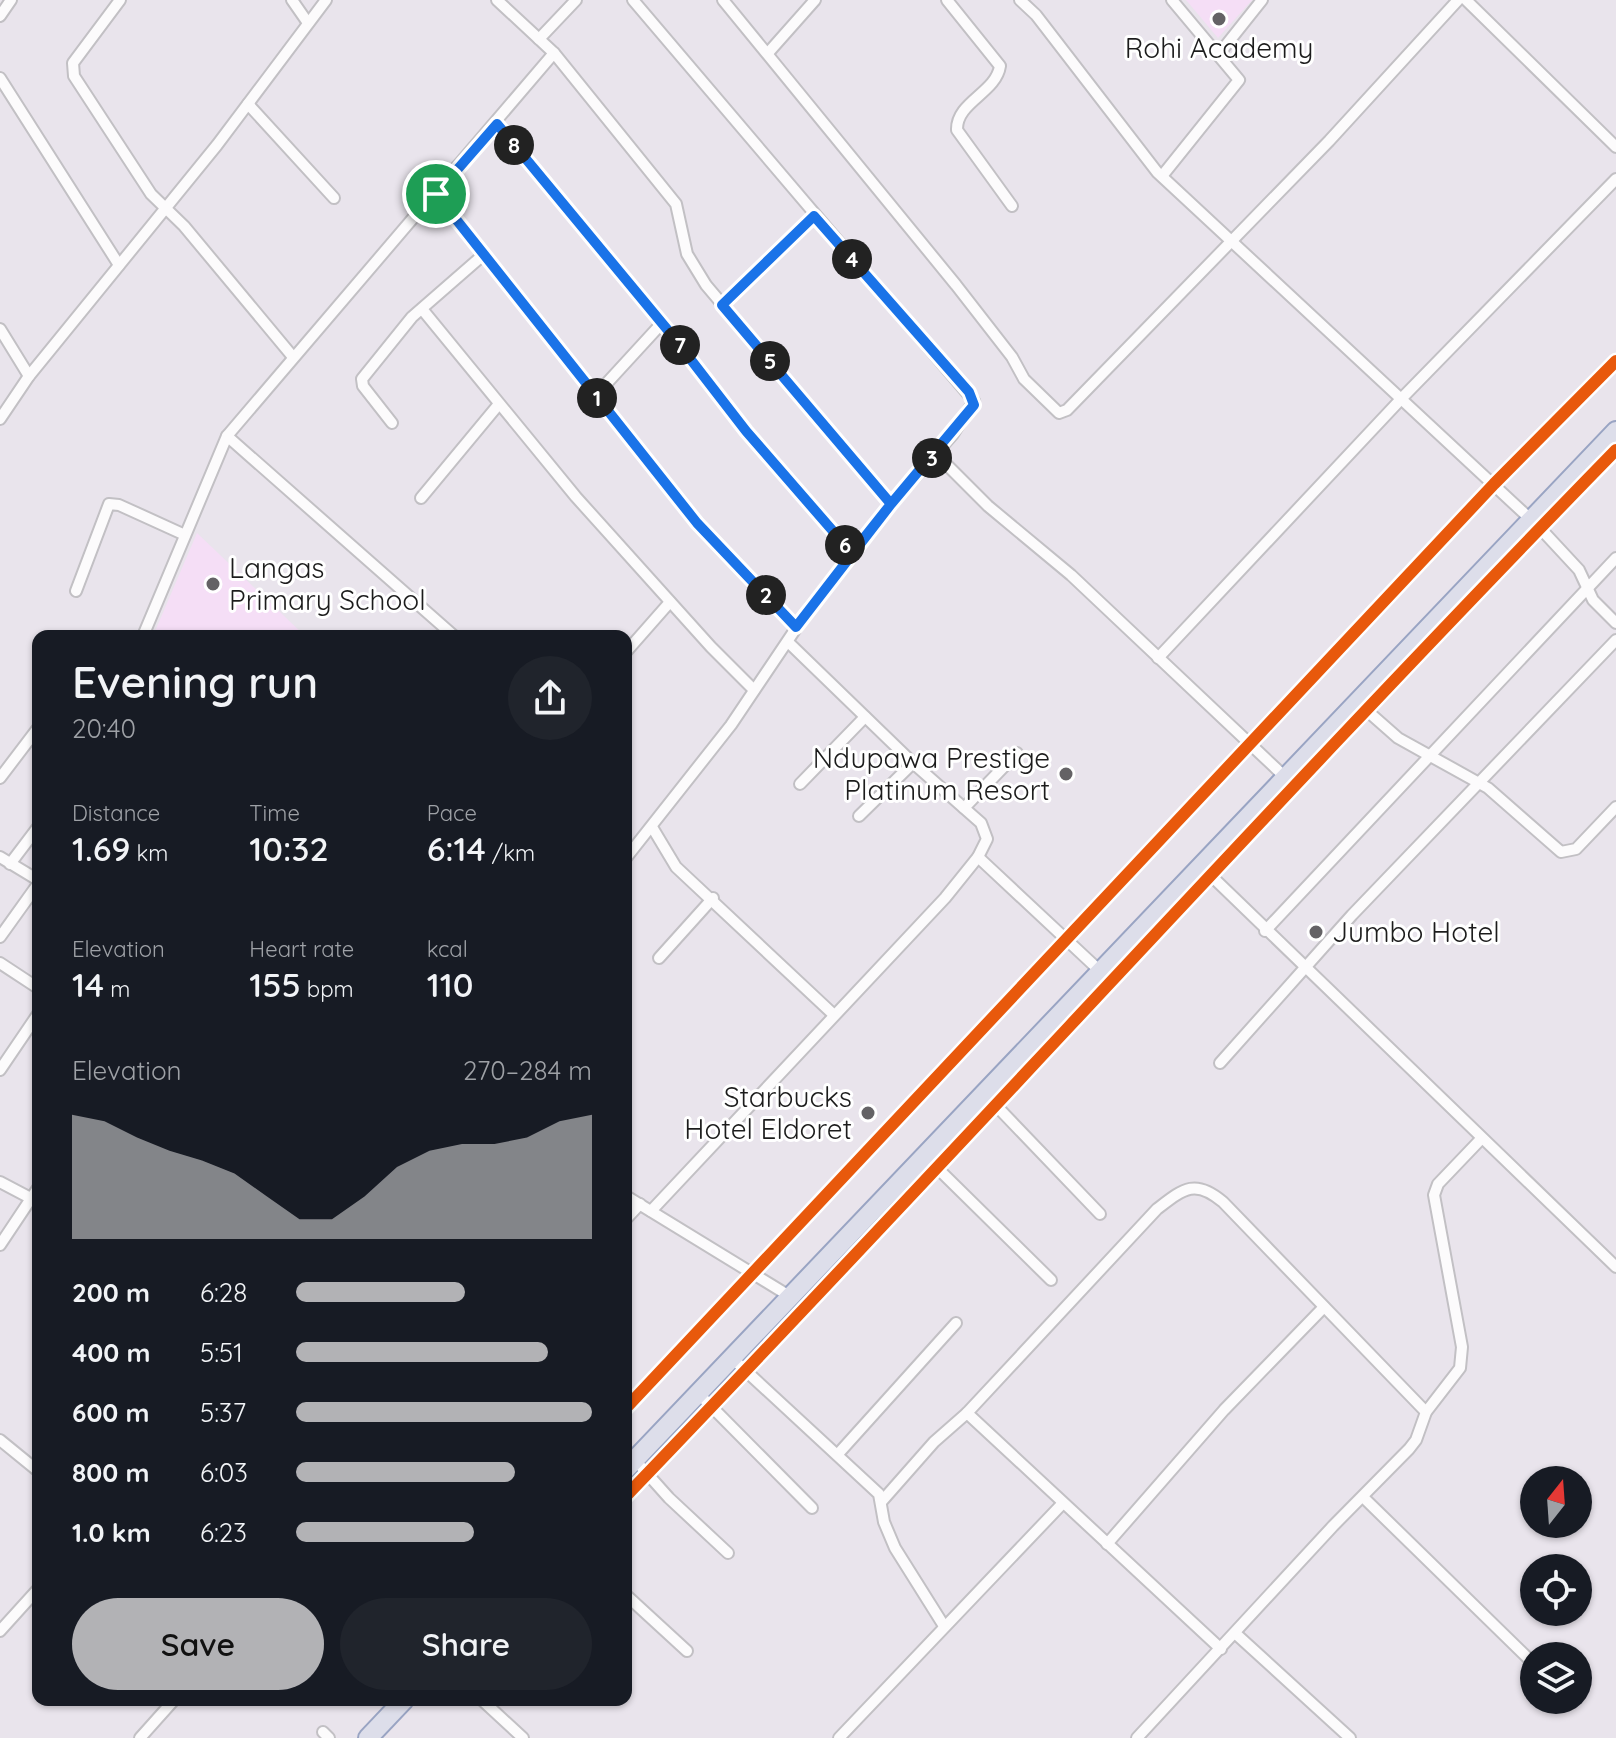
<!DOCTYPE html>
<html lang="en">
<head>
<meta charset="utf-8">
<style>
	:root { --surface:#171b24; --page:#20242c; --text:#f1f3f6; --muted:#9ea1a6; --accent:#b2b2b5 }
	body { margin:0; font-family:Quicksand,sans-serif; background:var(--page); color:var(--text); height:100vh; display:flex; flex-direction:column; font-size:30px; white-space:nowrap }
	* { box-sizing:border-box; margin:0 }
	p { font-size:26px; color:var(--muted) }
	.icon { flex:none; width:44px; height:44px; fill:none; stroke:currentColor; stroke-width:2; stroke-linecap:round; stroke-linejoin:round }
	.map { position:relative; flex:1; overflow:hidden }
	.drawer { position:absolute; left:32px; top:630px; width:600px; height:1076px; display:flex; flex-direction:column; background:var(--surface); border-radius:16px; box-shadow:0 2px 6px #0004 }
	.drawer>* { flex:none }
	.needle { width:52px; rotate:17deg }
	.fabs { position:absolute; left:1520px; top:1466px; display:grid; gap:16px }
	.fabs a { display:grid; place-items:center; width:72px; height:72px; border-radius:50%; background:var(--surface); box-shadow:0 2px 6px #0004; font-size:40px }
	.pin { position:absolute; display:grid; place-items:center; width:68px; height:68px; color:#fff; margin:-34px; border:4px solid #fff; border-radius:50%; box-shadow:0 2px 8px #0007 }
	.km { position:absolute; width:40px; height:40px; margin:-20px; border-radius:50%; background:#222; color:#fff; font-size:22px; line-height:40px; text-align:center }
	.round { display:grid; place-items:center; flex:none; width:84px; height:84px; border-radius:42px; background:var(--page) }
	.summary { display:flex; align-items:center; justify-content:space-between; height:136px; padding:0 40px }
	h1 { font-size:44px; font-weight:600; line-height:60px }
	.metrics { display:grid; grid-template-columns:repeat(3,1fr); gap:12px; height:136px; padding:8px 40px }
	.metrics div { display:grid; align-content:center }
	.metrics b { font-size:34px; font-weight:600 }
	.metrics small { font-size:22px; font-weight:400 }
	.metrics p { font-size:22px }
	.chart { height:224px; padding:16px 40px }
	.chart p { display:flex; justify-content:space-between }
	.chart svg { width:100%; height:144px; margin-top:8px; fill:var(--accent); opacity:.7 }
	.button { display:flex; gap:16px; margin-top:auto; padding:16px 40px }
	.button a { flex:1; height:92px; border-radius:48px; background:var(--accent); color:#111; font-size:32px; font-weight:600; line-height:92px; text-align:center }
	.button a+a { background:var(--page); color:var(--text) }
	ul { padding:0 40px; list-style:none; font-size:26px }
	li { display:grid; grid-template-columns:128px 96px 1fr; align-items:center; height:60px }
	li i { height:20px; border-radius:10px; background:var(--accent) }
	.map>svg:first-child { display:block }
	.education { fill:#f5def6 }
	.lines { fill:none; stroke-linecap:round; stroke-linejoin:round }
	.street-casing { stroke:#c2c0c4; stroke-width:14 }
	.highway-casing { stroke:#99a4c3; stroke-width:22 }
	.street { stroke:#fcfbfc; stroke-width:10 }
	.highway { stroke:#dddeea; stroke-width:18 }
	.cycleway-casing { stroke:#fff; stroke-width:17 }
	.cycleway { stroke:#e8590c; stroke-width:12 }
	.route-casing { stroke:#fff; stroke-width:16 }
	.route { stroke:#1a73e8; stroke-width:10 }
	.poi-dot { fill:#646265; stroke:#fff; stroke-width:3 }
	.labels { text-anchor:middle; stroke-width:6; stroke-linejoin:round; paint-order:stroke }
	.poi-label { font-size:28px; fill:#1c1c1c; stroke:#fff; text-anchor:start }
</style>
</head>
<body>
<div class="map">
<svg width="1616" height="1738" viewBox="0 0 1616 1738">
	<rect width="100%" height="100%" fill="#e9e4ec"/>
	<g class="education">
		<path d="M1186 0H1252L1218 38Z"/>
		<path d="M197 533 305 636H153Z"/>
	</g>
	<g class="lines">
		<g class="street-casing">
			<g id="street">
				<path d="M120 0 73 63 74 76 151 194 184 226 293 357"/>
				<path d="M292 0 308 23"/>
				<path d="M497 0 554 53 676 204 687 254 706 285 891 504"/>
				<path d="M723 0 956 285 1012 357 1024 379 1059 413 1067 410 1329 141 1458 0"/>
				<path d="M947 0 1000 66C996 93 956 102 957 130L1012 206"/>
				<path d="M1020 0 1036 15 1157 172 1540 528 1579 570 1593 600 1616 623"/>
				<path d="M1466 0 1616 147"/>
				<path d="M0 16 11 0"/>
				<path d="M539 39 576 0"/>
				<path d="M768 53 815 0"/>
				<path d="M1219 54 1262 0"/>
				<path d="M0 78 119 265"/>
				<path d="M248 104 334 198"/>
				<path d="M497 124 671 334 746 431 852 553"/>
				<path d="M1162 176 1239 80 1172 0"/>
				<path d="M436 194 697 523 796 627"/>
				<path d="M722 305 814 216"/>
				<path d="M422 309 576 497 711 647 754 690"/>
				<path d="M0 329 29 376"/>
				<path d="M595 396 662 323"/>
				<path d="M0 419 29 376 217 145 326 0"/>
				<path d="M392 423 363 386 362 379 412 317 482 256"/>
				<path d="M227 436 454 636"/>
				<path d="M936 454 988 506 1071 575 1284 776"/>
				<path d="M421 498 499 404"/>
				<path d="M76 591 109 504 119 505 185 535"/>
				<path d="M143 636 227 436 554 53"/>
				<path d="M626 652 670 602"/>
				<path d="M1158 658 1402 398 1616 179"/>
				<path d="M1356 701 1398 738 1488 788 1561 852 1576 849 1616 807"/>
				<path d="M0 778 38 728"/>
				<path d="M800 784 865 717"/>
				<path d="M964 808 1017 753"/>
				<path d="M859 816 913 763"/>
				<path d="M652 827 676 867 834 1015"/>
				<path d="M0 857 38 880"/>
				<path d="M978 857 1100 971"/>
				<path d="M626 858 731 725 811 606 891 504 953 434 974 401 633 0"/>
				<path d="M10 864 38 827"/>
				<path d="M1200 865 1616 1267"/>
				<path d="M1265 931 1616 558"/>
				<path d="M0 937 38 884"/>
				<path d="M659 958 713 898"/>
				<path d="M0 963 38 988"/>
				<path d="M1220 1063 1352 915 1616 640"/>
				<path d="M0 1070 38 1014"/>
				<path d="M984 1093 1100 1214"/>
				<path d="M924 1155 1051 1280"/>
				<path d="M0 1182 38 1202"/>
				<path d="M626 1196 791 1297"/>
				<path d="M651 1211 945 898 978 857 987 839 981 823 913 763 788 642"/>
				<path d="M626 1219 640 1204"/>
				<path d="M0 1245 38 1188"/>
				<path d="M732 1358 879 1494 884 1522 895 1548 944 1626"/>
				<path d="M698 1393 812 1508"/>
				<path d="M967 1413 1157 1209C1183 1189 1195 1178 1223 1202L1426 1412"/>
				<path d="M0 1440 38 1471"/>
				<path d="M838 1454 956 1323"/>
				<path d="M635 1460 669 1498 728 1553"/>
				<path d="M1364 1498 1534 1664"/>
				<path d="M882 1501 934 1442 967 1413 1221 1649"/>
				<path d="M1107 1544 1224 1410 1324 1307"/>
				<path d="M626 1595 687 1651"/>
				<path d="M0 1631 38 1589"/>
				<path d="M1236 1634 1350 1738"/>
				<path d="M482 1700 523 1738"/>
				<path d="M323 1732 329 1738"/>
				<path d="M140 1738 174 1700"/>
				<path d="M839 1738 1063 1503"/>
				<path d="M1137 1738 1333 1526 1409 1449 1416 1440 1426 1412 1460 1368 1462 1347 1434 1195 1438 1184 1481 1139"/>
			</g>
		</g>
		<g class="highway-casing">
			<g id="highway">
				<path d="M626 1469 1616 431"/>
				<path d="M368 1738 404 1700"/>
			</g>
		</g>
		<use href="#street" class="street"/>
		<use href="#highway" class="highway"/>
		<g class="cycleway-casing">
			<g id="cycleway">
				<path d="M626 1408 1494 484 1616 361"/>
				<path d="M626 1496C959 1150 1281 793 1616 450"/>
			</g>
		</g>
		<use href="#cycleway" class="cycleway"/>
	</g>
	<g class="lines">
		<g class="route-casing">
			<path id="route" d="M436 194 697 523 796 627 891 504 974 405 969 392 814 216 722 305 891 504 852 553 746 431 671 334 497 124 436 194"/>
		</g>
		<use href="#route" class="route"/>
	</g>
	<g class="poi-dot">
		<circle cx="1219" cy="19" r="8"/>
		<circle cx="213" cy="584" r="8"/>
		<circle cx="1066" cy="774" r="8"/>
		<circle cx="1316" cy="932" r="8"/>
		<circle cx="868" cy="1113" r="8"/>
	</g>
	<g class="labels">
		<g class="poi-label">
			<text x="1219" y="58" text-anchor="middle">Rohi Academy</text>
			<text x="229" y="578">Langas<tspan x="229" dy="32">Primary School</tspan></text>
			<text x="1050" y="768" text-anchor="end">Ndupawa Prestige<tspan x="1050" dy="32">Platinum Resort</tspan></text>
			<text x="1332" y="942">Jumbo Hotel</text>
			<text x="852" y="1107" text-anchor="end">Starbucks<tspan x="852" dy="32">Hotel Eldoret</tspan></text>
		</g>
	</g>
</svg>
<div class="fabs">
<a><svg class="needle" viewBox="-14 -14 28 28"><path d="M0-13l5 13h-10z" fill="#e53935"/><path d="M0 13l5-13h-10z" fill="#9ea1a6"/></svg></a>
<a><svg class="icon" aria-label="locate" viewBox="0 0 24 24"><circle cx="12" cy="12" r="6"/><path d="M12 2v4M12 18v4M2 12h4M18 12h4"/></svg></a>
<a><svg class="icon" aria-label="layers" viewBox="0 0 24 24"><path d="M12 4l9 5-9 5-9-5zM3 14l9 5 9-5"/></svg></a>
</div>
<div class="pin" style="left:436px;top:194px;background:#1e9e55"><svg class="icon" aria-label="arrive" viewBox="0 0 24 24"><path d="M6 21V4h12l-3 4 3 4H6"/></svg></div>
<b class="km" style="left:597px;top:398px">1</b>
<b class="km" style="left:766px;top:595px">2</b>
<b class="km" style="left:932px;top:458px">3</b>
<b class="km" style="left:852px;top:259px">4</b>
<b class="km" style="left:770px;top:361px">5</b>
<b class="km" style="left:845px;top:545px">6</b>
<b class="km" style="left:680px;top:345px">7</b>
<b class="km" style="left:514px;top:145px">8</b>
<section class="drawer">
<div class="summary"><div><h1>Evening run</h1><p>20:40</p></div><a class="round"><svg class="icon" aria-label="share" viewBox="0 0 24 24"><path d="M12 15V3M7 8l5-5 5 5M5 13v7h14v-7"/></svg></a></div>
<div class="metrics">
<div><p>Distance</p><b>1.69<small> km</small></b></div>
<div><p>Time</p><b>10:32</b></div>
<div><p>Pace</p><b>6:14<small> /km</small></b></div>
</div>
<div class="metrics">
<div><p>Elevation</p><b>14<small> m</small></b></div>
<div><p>Heart rate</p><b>155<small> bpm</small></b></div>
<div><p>kcal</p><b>110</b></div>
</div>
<div class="chart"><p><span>Elevation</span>270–284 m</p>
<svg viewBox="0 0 160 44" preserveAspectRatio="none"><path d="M0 44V6L10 8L20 13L30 17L40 20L50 24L60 31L70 38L80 38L90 31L100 22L110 17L120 15L130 15L140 13L150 8L160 6V44z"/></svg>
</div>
<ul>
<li><b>200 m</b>6:28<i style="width:57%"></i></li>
<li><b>400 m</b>5:51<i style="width:85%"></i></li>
<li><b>600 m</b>5:37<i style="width:100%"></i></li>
<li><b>800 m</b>6:03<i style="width:74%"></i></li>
<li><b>1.0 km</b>6:23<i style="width:60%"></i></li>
</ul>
<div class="button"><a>Save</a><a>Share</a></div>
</section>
</div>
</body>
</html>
